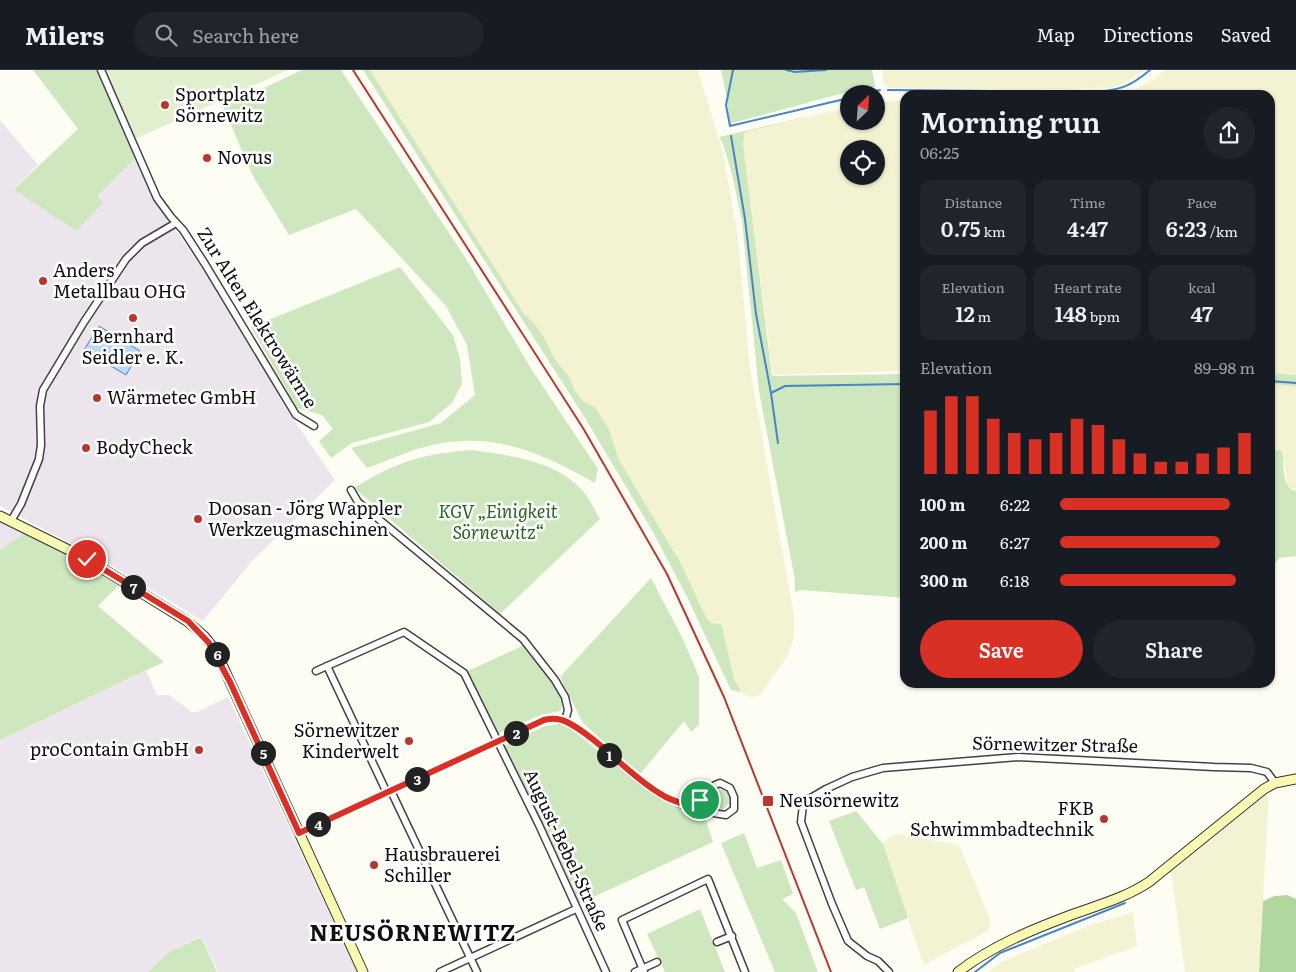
<!DOCTYPE html>
<html lang="en">
<head>
<meta charset="utf-8">
<style>
	:root { --surface:#171b24; --page:#20242c; --text:#f1f3f6; --muted:#9ea1a6; --line:#363941; --accent:#d93025 }
	body { margin:0; font-family:Literata,serif; background:var(--page); color:var(--text); height:100vh; display:flex; flex-direction:column; font-size:19px; white-space:nowrap }
	* { box-sizing:border-box; margin:0 }
	p { font-size:16px; color:var(--muted) }
	.icon { flex:none; width:28px; height:28px; fill:none; stroke:currentColor; stroke-width:2; stroke-linecap:round; stroke-linejoin:round }
	.map { position:relative; flex:1; overflow:hidden }
	.side { position:absolute; left:900px; top:20px; width:375px; height:598px; display:flex; flex-direction:column; background:var(--surface); border-radius:15px; box-shadow:0 1px 4px #0004 }
	.side>* { flex:none }
	.needle { width:32px; rotate:25deg }
	.controls { position:absolute; left:840px; top:15px; display:grid; gap:10px }
	.controls a { display:grid; place-items:center; width:45px; height:45px; border-radius:50%; background:var(--surface); box-shadow:0 1px 4px #0004; font-size:25px }
	.pin { position:absolute; display:grid; place-items:center; width:42px; height:42px; color:#fff; margin:-21px; border:2px solid #fff; border-radius:50%; box-shadow:0 1px 5px #0007 }
	.km { position:absolute; width:25px; height:25px; margin:-12px; border-radius:50%; background:#222; color:#fff; font-size:14px; line-height:25px; text-align:center }
	.round { display:grid; place-items:center; flex:none; width:52px; height:52px; border-radius:26px; background:var(--page) }
	.summary { display:flex; align-items:center; justify-content:space-between; height:85px; padding:0 20px }
	h1 { font-size:28px; font-weight:600; line-height:38px }
	.figures { display:grid; grid-template-columns:repeat(3,1fr); gap:8px; height:85px; padding:5px 20px }
	.figures div { display:grid; align-content:center; border-radius:12px; background:var(--page); text-align:center }
	.figures b { font-size:21px; font-weight:600 }
	.figures small { font-size:14px; font-weight:400 }
	.figures p { font-size:14px }
	.chart { height:140px; padding:10px 20px }
	.chart p { display:flex; justify-content:space-between }
	.chart svg { width:100%; height:90px; margin-top:5px; stroke:var(--accent); stroke-width:6 }
	.primary-button { display:flex; gap:10px; margin-top:auto; padding:10px 20px }
	.primary-button a { flex:1; height:58px; border-radius:30px; background:var(--accent); color:#fff; font-size:20px; font-weight:600; line-height:58px; text-align:center }
	.primary-button a+a { background:var(--page); color:var(--text) }
	ul { padding:0 20px; list-style:none; font-size:16px }
	li { display:grid; grid-template-columns:80px 60px 1fr; align-items:center; height:38px }
	li i { height:12px; border-radius:6px; background:var(--accent) }
	header { display:flex; align-items:center; gap:30px; box-sizing:border-box; height:70px; padding:0 25px; background:var(--surface); border-bottom:1px solid var(--line) }
	header strong { font-size:24px }
	nav { display:flex; gap:28px; margin-inline-start:auto; font-size:18px }
	.search { width:350px; height:45px; background:var(--page); display:flex; align-items:center; gap:12px; box-sizing:border-box; padding:0 18px; border-radius:28px; color:var(--muted); font-size:19px }
	.map>svg:first-child { display:block }
	.industrial { fill:#ede5ed }
	.farmland { fill:#f3f3d4; fill-rule:evenodd }
	.green { fill:#cfe7be }
	.forest { fill:#b2d79e }
	.pitch { fill:#e1efcf }
	.water { fill:#bbd8f3; stroke:#4785c5 }
	.lines { fill:none; stroke-linecap:round; stroke-linejoin:round }
	.stream { stroke:#4785c5; stroke-width:2 }
	.street-casing { stroke:#434343; stroke-width:9 }
	.secondary-casing { stroke:#323232; stroke-width:11 }
	.street { stroke:#fff; stroke-width:6 }
	.secondary { stroke:#faf9b3; stroke-width:9 }
	.rail { stroke:#b83830; stroke-width:2 }
	.route-casing { stroke:#fff; stroke-width:10 }
	.route { stroke:#d93025; stroke-width:6 }
	.poi-dot { fill:#b83830; stroke:#fff; stroke-width:2 }
	.labels { text-anchor:middle; stroke-width:5; stroke-linejoin:round; paint-order:stroke }
	.poi-label { font-size:18px; fill:#101010; stroke:#fff; text-anchor:start }
	.street-label { font-size:18px; fill:#101010; stroke:#fff }
	.park-label { font-size:18px; font-style:italic; fill:#2a6423; stroke:#fff }
	.district-label { font-size:22px; font-weight:bold; letter-spacing:1px; fill:#101010; stroke:#fff }
</style>
</head>
<body>
<header>
<strong>Milers</strong>
<div class="search"><svg class="icon" aria-label="search" viewBox="0 0 24 24"><circle cx="10" cy="10" r="6"/><path d="M15 15l6 6"/></svg>Search here</div>
<nav><a>Map</a><a>Directions</a><a>Saved</a></nav>
</header>
<div class="map">
<svg width="1296" height="902" viewBox="0 0 1296 902">
	<rect width="100%" height="100%" fill="#fefdf3"/>
	<g class="industrial">
		<path d="M0 50 38 95 14 118 98 127 136 88 169 150 206 204 241 259 285 337 335 410 251 492 203 551 107 493 0 436Z"/>
		<path d="M0 451 25 463 0 480Z"/>
		<path d="M146 601 157 625H169L192 642H197L228 627 357 902H218L201 866 169 882 148 902H0V670Z"/>
	</g>
	<g class="farmland">
		<path d="M370 0H698L723 83 738 167 750 299 794 546V565L791 578 787 587 759 626 748 627 741 622 734 609 722 557 707 549 680 492 619 390 609 359 595 337 583 331 575 321 561 295 553 286 535 254 524 244Z"/>
		<path d="M882 0H1145L1127 12 1115 17 1063 19 889 18 884 14Z"/>
		<path d="M1165 0H1296V305L1270 303V25H1127L1157 7Z"/>
		<path d="M905 30V301L773 305 743 73 745 62 849 38V51H876V32ZM849 79H876V106H849Z"/>
		<path d="M1270 314 1296 316V421L1287 415 1283 379 1270 380Z"/>
		<path d="M1269 723 1259 902H1185L1171 802Z"/>
		<path d="M898 764 959 775 991 851 989 860 924 895 884 782 883 774 889 767Z"/>
		<path d="M1133 842 1137 876 1074 899 1075 902H988L1001 892 1093 854Z"/>
	</g>
	<g class="green">
		<path d="M33 0H97L136 88 99 125 98 127 103 133 76 161 14 119 78 59Z"/>
		<path d="M302 0H341L465 187 530 297 598 399 595 413C537 380 488 359 421 378 403 383 385 392 367 398L351 378 441 353 475 325 467 275 446 236 356 139 289 165 254 108 223 37Z"/>
		<path d="M363 0H370L524 244 535 254 544 267 553 286 569 307 575 321 583 331 595 337 609 359 619 390 680 492 707 549 712 553 720 554 722 557 734 609 741 622 731 620 687 527 653 462 585 348Z"/>
		<path d="M721 0H872L875 17 840 24 729 54 727 29Z"/>
		<path d="M849 37 745 62 743 73 772 306 905 304V528L801 520 795 522V510L759 321 742 151 732 104 723 74 719 67Z"/>
		<path d="M400 197 453 265 460 289 462 314 452 333 429 352 352 373 331 388 319 371 333 359 322 345 297 338 251 257Z"/>
		<path d="M1270 303 1296 305V316L1270 314Z"/>
		<path d="M473 380C510 386 555 390 581 419 589 427 594 439 600 449L500 544 354 418C398 391 421 384 473 380Z"/>
		<path d="M1270 380H1281L1283 382C1284 394 1281 418 1296 421V486L1279 488 1270 501Z"/>
		<path d="M25 463 96 499 119 515 98 536 164 592 0 670V480Z"/>
		<path d="M651 508 682 567 699 607V655L691 662 684 651 640 704 583 653 560 607Z"/>
		<path d="M524 575C534 587 570 627 560 641L541 645 499 663 466 602Z"/>
		<path d="M559 654 572 660 647 720 675 735 704 744 713 772 578 834 504 676 545 656Z"/>
		<path d="M718 719 726 721 730 728 729 734 724 739 707 736 705 733 708 727Z"/>
		<path d="M856 741 883 774 908 848 880 859 864 817 856 820 829 751Z"/>
		<path d="M744 763 757 798 781 790 793 824 782 829 796 843 818 902H775L721 773Z"/>
		<path d="M700 839 725 902H665L647 864Z"/>
		<path d="M201 867 217 902H148L169 882Z"/>
	</g>
	<path class="forest" d="M1287 825 1296 829V902H1259L1263 831 1275 826Z"/>
	<path class="pitch" d="M104 0H288L133 70Z"/>
	<path class="water" d="M99 256 140 281 126 305 84 280Z"/>
	<g class="lines">
		<g class="stream">
			<path d="M733 0 726 35 730 56 849 28"/>
			<path d="M786 0 795 2 826 0"/>
			<path d="M888 20 1094 22C1120 20 1130 17 1150 0"/>
			<path d="M865 24 880 20"/>
			<path d="M731 66 745 149 756 244 771 323"/>
			<path d="M1270 311 1296 313"/>
			<path d="M778 373 771 323 785 316 905 314"/>
			<path d="M975 902 1000 883 1125 833"/>
		</g>
		<g class="street-casing">
			<g id="street">
				<path d="M101 0 157 128 171 147 183 160 205 194 296 345 314 356"/>
				<path d="M351 420 358 432 523 569 555 610 565 627 568 640 565 651"/>
				<path d="M11 451 21 434 39 389 41 375 40 336 43 320 84 252 126 189 142 173 176 153"/>
				<path d="M327 596 387 723"/>
				<path d="M316 601 404 562 464 603 539 755 606 902"/>
				<path d="M391 721 477 902"/>
				<path d="M299 763 544 650C552 648 558 648 566 652 600 669 626 704 660 724 679 735 704 742 726 745L734 739V727L730 718 720 713 715 715 691 736"/>
				<path d="M717 872 732 866"/>
				<path d="M440 902 576 839"/>
				<path d="M635 902 657 892"/>
				<path d="M644 902 622 850 708 809 745 902"/>
				<path d="M889 902 878 891 867 886 848 871 832 834 801 752 803 735 809 729 826 719 852 707 883 698 1018 687 1214 697 1251 698 1267 702 1275 713"/>
			</g>
		</g>
		<g class="secondary-casing">
			<g id="secondary">
				<path d="M0 446 87 489 187 551 204 566 216 581 230 612 363 902"/>
				<path d="M958 902C992 876 1031 860 1071 845 1098 835 1125 828 1149 812L1264 719 1275 713 1296 709"/>
			</g>
		</g>
		<use href="#street" class="street"/>
		<use href="#secondary" class="secondary"/>
		<path class="rail" d="M353 0 583 358 667 504 724 627 831 902"/>
	</g>
	<g class="lines">
		<g class="route-casing">
			<path id="route" d="M87 489 188 551 209 573 230 612 299 763 544 650C552 648 559 648 567 652 601 670 626 703 659 723 669 730 680 733 691 736L700 730"/>
		</g>
		<use href="#route" class="route"/>
	</g>
	<g class="poi-dot">
		<circle cx="165" cy="35" r="5"/>
		<circle cx="207" cy="88" r="5"/>
		<circle cx="43" cy="211" r="5"/>
		<circle cx="133" cy="248" r="5"/>
		<circle cx="97" cy="328" r="5"/>
		<circle cx="86" cy="378" r="5"/>
		<circle cx="198" cy="449" r="5"/>
		<circle cx="409" cy="671" r="5"/>
		<circle cx="199" cy="680" r="5"/>
		<rect x="762" y="725" width="12" height="12" rx="2.5"/>
		<circle cx="1104" cy="749" r="5"/>
		<circle cx="374" cy="795" r="5"/>
	</g>
	<g class="labels">
		<g class="poi-label">
			<text x="175" y="31">Sportplatz<tspan x="175" dy="21">Sörnewitz</tspan></text>
			<text x="217" y="94">Novus</text>
			<text x="53" y="207">Anders<tspan x="53" dy="21">Metallbau OHG</tspan></text>
			<text x="133" y="273" text-anchor="middle">Bernhard<tspan x="133" dy="21">Seidler e. K.</tspan></text>
			<text x="107" y="334">Wärmetec GmbH</text>
			<text x="96" y="384">BodyCheck</text>
			<text x="208" y="445">Doosan - Jörg Wappler<tspan x="208" dy="21">Werkzeugmaschinen</tspan></text>
			<text x="399" y="667" text-anchor="end">Sörnewitzer<tspan x="399" dy="21">Kinderwelt</tspan></text>
			<text x="189" y="686" text-anchor="end">proContain GmbH</text>
			<text x="779" y="737">Neusörnewitz</text>
			<text x="1094" y="745" text-anchor="end">FKB<tspan x="1094" dy="21">Schwimmbadtechnik</tspan></text>
			<text x="384" y="791">Hausbrauerei<tspan x="384" dy="21">Schiller</tspan></text>
		</g>
		<g class="street-label">
			<text transform="translate(257 248) rotate(58)" y="6">Zur Alten Elektrowärme</text>
			<text transform="translate(1055 675) rotate(1)" y="6">Sörnewitzer Straße</text>
			<text transform="translate(566 780) rotate(65)" y="6">August-Bebel-Straße</text>
		</g>
		<g class="park-label">
			<text x="498" y="448">KGV „Einigkeit<tspan x="498" dy="21">Sörnewitz“</tspan></text>
		</g>
		<g class="district-label">
			<text x="413" y="871">NEUSÖRNEWITZ</text>
		</g>
	</g>
</svg>
<div class="controls">
<a><svg class="needle" viewBox="-14 -14 28 28"><path d="M0-13l5 13h-10z" fill="#e53935"/><path d="M0 13l5-13h-10z" fill="#9ea1a6"/></svg></a>
<a><svg class="icon" aria-label="locate" viewBox="0 0 24 24"><circle cx="12" cy="12" r="6"/><path d="M12 2v4M12 18v4M2 12h4M18 12h4"/></svg></a>
</div>
<div class="pin" style="left:700px;top:730px;background:#1e9e55"><svg class="icon" aria-label="arrive" viewBox="0 0 24 24"><path d="M6 21V4h12l-3 4 3 4H6"/></svg></div>
<div class="pin" style="left:87px;top:489px;background:#d93025"><svg class="icon" aria-label="check" viewBox="0 0 24 24"><path d="M5 12l5 5 9-10"/></svg></div>
<b class="km" style="left:609px;top:685px">1</b>
<b class="km" style="left:516px;top:663px">2</b>
<b class="km" style="left:417px;top:709px">3</b>
<b class="km" style="left:318px;top:754px">4</b>
<b class="km" style="left:263px;top:683px">5</b>
<b class="km" style="left:217px;top:584px">6</b>
<b class="km" style="left:133px;top:517px">7</b>
<section class="side">
<div class="summary"><div><h1>Morning run</h1><p>06:25</p></div><a class="round"><svg class="icon" aria-label="share" viewBox="0 0 24 24"><path d="M12 15V3M7 8l5-5 5 5M5 13v7h14v-7"/></svg></a></div>
<div class="figures">
<div><p>Distance</p><b>0.75<small> km</small></b></div>
<div><p>Time</p><b>4:47</b></div>
<div><p>Pace</p><b>6:23<small> /km</small></b></div>
</div>
<div class="figures">
<div><p>Elevation</p><b>12<small> m</small></b></div>
<div><p>Heart rate</p><b>148<small> bpm</small></b></div>
<div><p>kcal</p><b>47</b></div>
</div>
<div class="chart"><p><span>Elevation</span>89–98 m</p>
<svg viewBox="0 0 160 44" preserveAspectRatio="none"><path d="M5 44V13M15 44V6M25 44V6M35 44V17M45 44V24M55 44V27M65 44V24M75 44V17M85 44V20M95 44V27M105 44V34M115 44V38M125 44V38M135 44V34M145 44V31M155 44V24"/></svg>
</div>
<ul>
<li><b>100 m</b>6:22<i style="width:87%"></i></li>
<li><b>200 m</b>6:27<i style="width:82%"></i></li>
<li><b>300 m</b>6:18<i style="width:90%"></i></li>
</ul>
<div class="primary-button"><a>Save</a><a>Share</a></div>
</section>
</div>
</body>
</html>
